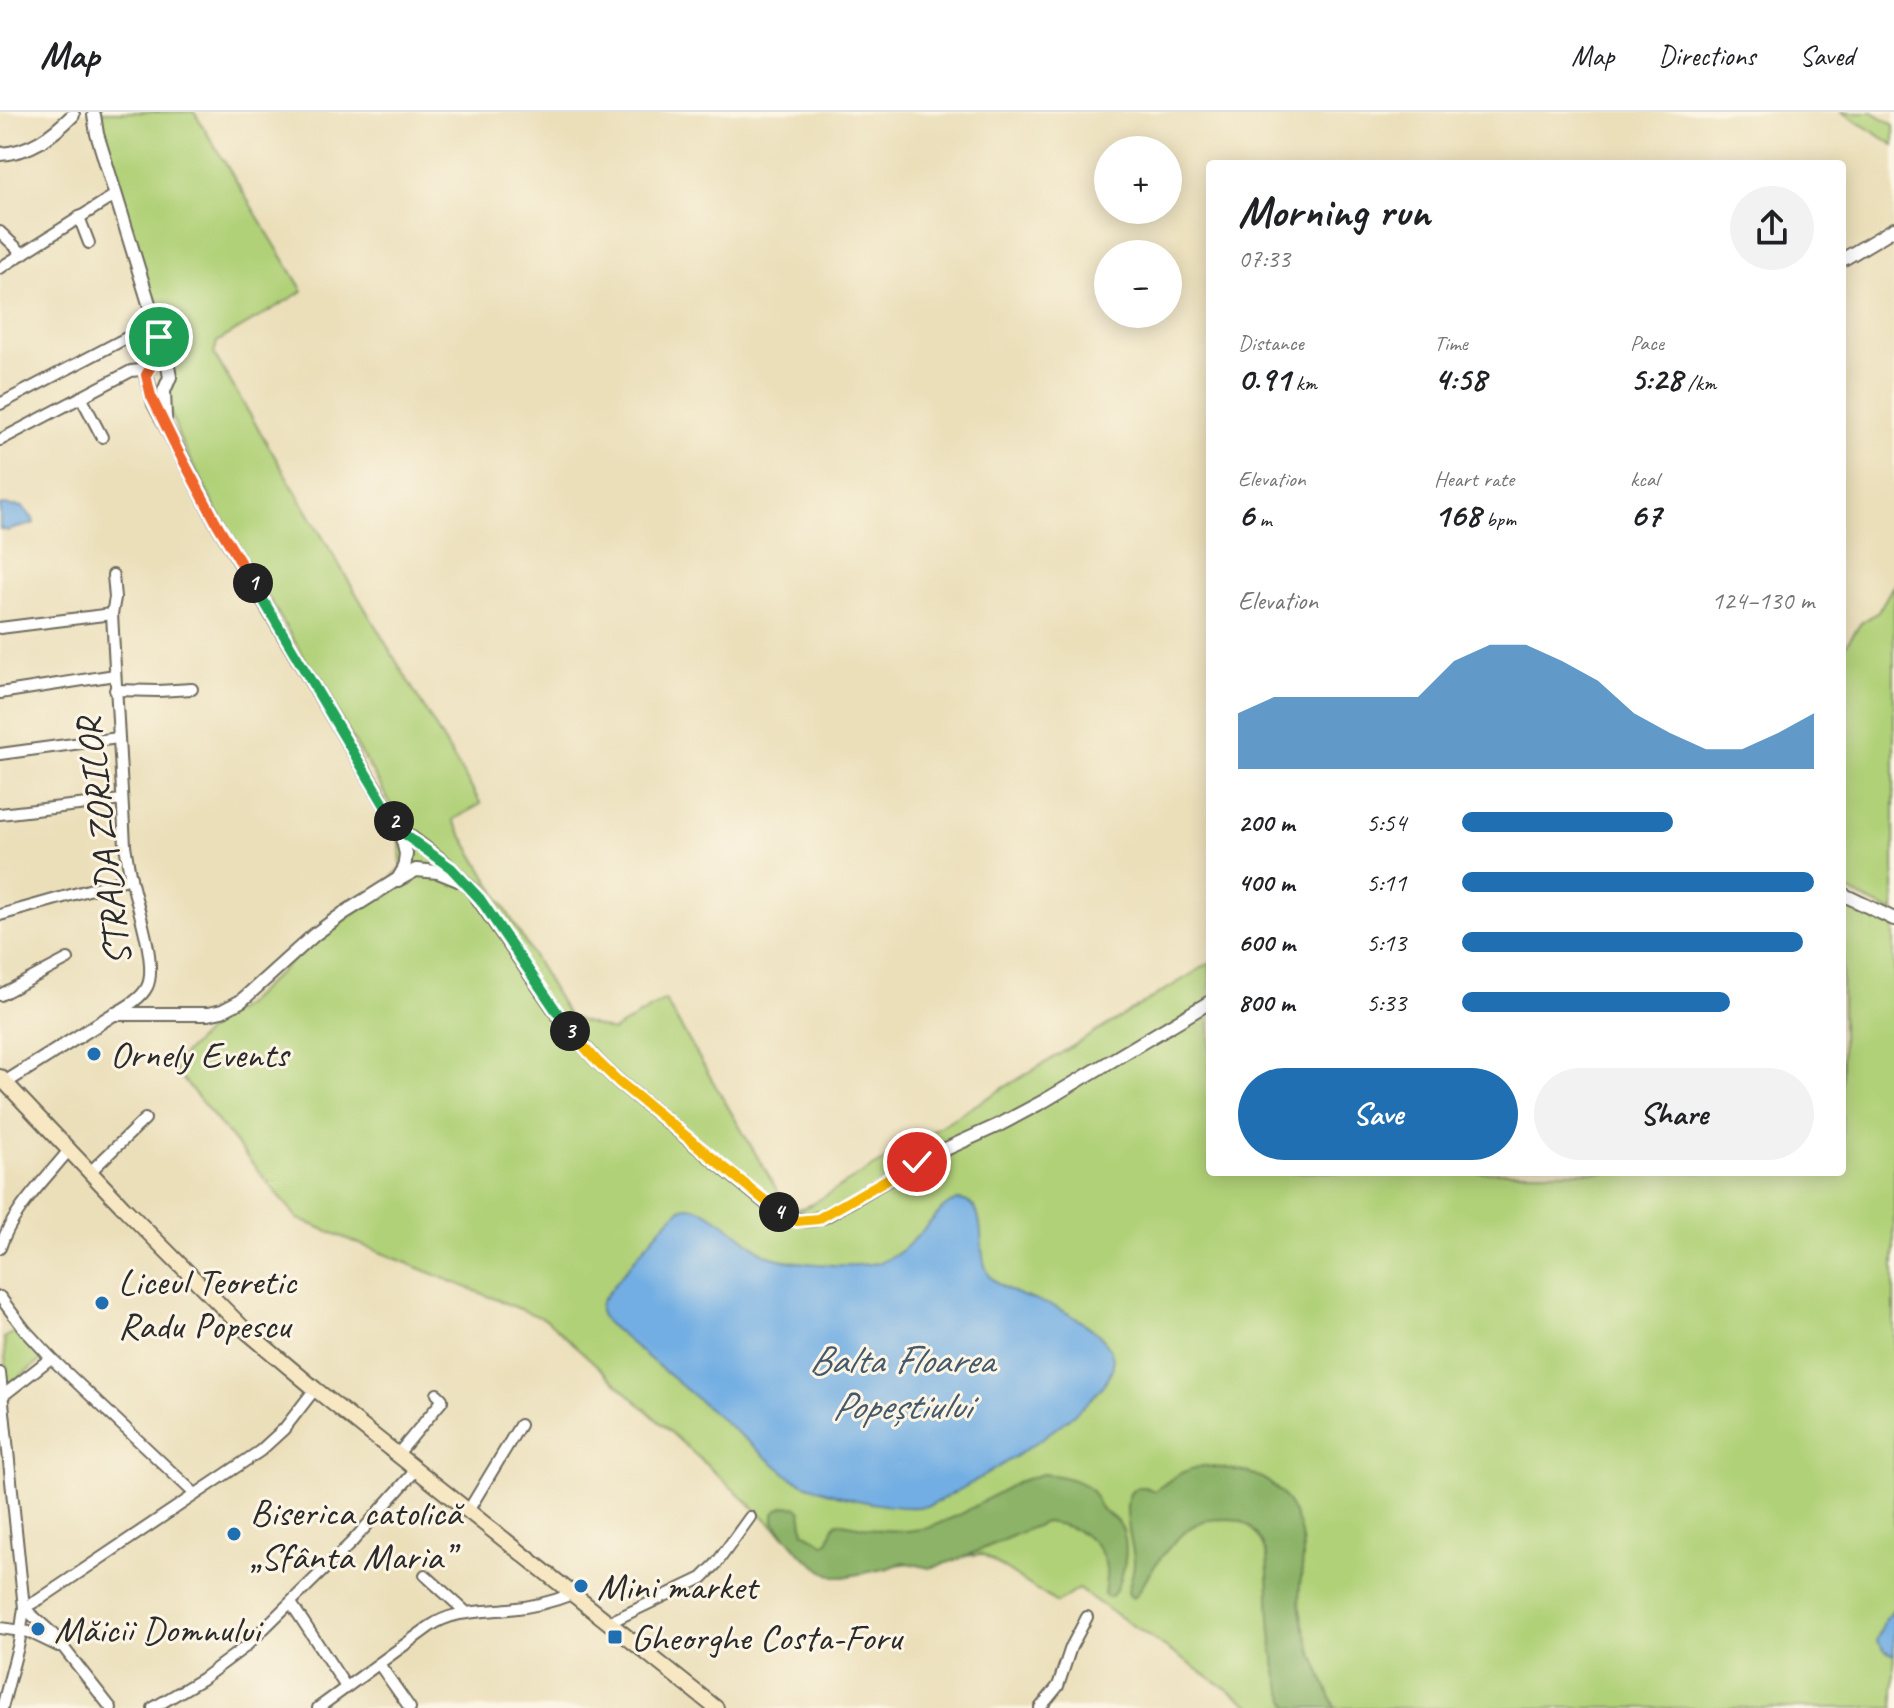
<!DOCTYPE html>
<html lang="en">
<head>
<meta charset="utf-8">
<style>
	:root { --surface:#fff; --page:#f2f2f2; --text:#202124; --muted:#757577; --line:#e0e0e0; --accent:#1f6fb2 }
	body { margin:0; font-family:Caveat,sans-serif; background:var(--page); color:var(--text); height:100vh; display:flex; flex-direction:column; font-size:30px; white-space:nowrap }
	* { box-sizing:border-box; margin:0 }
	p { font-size:26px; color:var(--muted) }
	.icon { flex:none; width:44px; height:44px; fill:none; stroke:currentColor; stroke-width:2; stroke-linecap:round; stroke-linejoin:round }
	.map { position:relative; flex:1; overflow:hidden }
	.sheet { position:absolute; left:1206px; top:48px; width:640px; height:1016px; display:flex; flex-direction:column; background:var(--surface); border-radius:8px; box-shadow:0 4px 20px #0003 }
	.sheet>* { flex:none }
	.tools { position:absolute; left:1094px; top:24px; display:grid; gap:16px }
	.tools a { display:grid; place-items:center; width:88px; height:88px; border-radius:50%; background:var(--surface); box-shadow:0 4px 20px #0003; font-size:40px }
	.pin { position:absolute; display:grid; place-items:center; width:68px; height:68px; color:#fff; margin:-34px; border:4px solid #fff; border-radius:50%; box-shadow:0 2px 8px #0007 }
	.km { position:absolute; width:40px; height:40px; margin:-20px; border-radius:50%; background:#222; color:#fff; font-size:22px; line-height:40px; text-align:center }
	.round { display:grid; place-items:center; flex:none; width:84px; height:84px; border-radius:42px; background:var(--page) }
	.headline { display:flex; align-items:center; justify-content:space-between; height:136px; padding:0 32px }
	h1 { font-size:44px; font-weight:700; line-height:60px }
	.figures { display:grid; grid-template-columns:repeat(3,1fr); gap:12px; height:136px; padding:8px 32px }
	.figures div { display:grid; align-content:center }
	.figures b { font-size:34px; font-weight:700 }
	.figures small { font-size:22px; font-weight:400 }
	.figures p { font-size:22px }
	.chart { height:224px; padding:16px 32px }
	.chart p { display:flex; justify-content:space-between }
	.chart svg { width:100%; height:144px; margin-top:8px; fill:var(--accent); opacity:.7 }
	.primary-button { display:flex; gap:16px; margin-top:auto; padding:16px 32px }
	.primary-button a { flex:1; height:92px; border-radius:48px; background:var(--accent); color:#fff; font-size:32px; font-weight:700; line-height:92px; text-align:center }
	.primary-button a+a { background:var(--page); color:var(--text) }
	ul { padding:0 32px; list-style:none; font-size:26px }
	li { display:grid; grid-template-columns:128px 96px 1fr; align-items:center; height:60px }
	li i { height:20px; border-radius:10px; background:var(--accent) }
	header { display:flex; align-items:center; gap:48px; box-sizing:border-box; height:112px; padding:0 40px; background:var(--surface); border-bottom:2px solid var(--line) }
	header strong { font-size:38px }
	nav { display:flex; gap:44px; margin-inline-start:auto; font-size:28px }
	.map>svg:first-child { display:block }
	.green { fill:#b1d178; stroke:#6e7e52; stroke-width:2 }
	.forest { fill:#8cb368; stroke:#5c6f4a; stroke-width:2 }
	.water { fill:#72aee3; stroke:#4e6c87; stroke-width:2 }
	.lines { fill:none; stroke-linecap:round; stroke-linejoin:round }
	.minor-casing { stroke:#6e6a5d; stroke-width:14 }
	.tertiary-casing { stroke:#6e6a5d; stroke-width:16 }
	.secondary-casing { stroke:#6e6a5d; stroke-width:18 }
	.minor { stroke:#fff; stroke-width:10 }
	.tertiary { stroke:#fff; stroke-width:12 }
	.secondary { stroke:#f7e8c3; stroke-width:14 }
	.split-1-casing { stroke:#fff; stroke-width:16 }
	.split-2-casing { stroke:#fff; stroke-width:16 }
	.split-3-casing { stroke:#fff; stroke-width:16 }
	.split-4-casing { stroke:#fff; stroke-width:16 }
	.split-5-casing { stroke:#fff; stroke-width:16 }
	.split-1 { stroke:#f0652b; stroke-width:10 }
	.split-2 { stroke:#22a559; stroke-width:10 }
	.split-3 { stroke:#22a559; stroke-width:10 }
	.split-4 { stroke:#f5b400; stroke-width:10 }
	.split-5 { stroke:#f5b400; stroke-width:10 }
	.poi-dot { fill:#1f6fb2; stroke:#fcf5e5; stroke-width:3 }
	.labels { text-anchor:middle; stroke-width:6; stroke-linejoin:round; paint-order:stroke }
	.street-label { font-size:38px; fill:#2b2b2b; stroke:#fcf5e5 }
	.poi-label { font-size:38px; fill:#2b2b2b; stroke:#fcf5e5; text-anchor:start }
	.water-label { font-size:40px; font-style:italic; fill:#44596b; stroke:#fcf5e5 }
</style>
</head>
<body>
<header>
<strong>Map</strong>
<nav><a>Map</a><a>Directions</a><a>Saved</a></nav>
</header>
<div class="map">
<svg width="1894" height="1596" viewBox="0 0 1894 1596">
	<rect width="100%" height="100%" fill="#fcf5e5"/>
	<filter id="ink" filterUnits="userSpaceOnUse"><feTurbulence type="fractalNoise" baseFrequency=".0125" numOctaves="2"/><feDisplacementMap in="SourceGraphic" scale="16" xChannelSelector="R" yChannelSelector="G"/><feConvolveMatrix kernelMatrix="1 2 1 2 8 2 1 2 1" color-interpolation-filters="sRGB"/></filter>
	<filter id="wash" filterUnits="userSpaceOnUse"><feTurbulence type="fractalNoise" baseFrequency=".006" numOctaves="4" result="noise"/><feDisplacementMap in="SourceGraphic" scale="32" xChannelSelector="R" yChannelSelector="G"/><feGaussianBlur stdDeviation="1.8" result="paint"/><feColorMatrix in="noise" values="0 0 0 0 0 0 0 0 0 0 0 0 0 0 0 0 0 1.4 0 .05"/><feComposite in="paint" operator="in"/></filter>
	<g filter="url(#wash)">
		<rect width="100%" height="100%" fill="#ebdfba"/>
		<g class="green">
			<path d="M102 0H194L303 179 217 230 214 242 481 692 453 708 569 905 612 919 665 888 784 1090C794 1098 801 1098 812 1092L1210 851V1060H1842V789L1894 814V1596H1255L1078 1477 1057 1491 982 1442 857 1458 809 1441 786 1425 547 1208 298 1107 172 954 220 906 237 898 248 890 318 824 373 788 401 755 399 708 380 673 218 401 180 327 167 291 171 270 99 19Z"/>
			<path d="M1842 0H1873L1894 13V33Z"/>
			<path d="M1894 472V801L1842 776V538L1861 511 1878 500Z"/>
			<path d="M16 1219 44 1246 7 1274 4 1226Z"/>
		</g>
		<g class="forest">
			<path d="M1206 1354C1220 1356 1236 1357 1249 1361 1284 1371 1303 1408 1303 1442 1303 1461 1297 1479 1300 1497 1304 1527 1324 1567 1335 1596H1290C1266 1551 1271 1493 1267 1444 1261 1426 1250 1407 1229 1407 1221 1407 1212 1407 1204 1409 1182 1415 1159 1447 1147 1465 1142 1473 1140 1481 1133 1486L1129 1483 1128 1479C1130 1469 1135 1458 1134 1448 1134 1434 1113 1374 1143 1375 1147 1375 1151 1378 1155 1379 1174 1365 1182 1357 1206 1354Z"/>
			<path d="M1042 1362C1058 1363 1086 1368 1094 1382 1098 1388 1098 1395 1104 1399 1110 1404 1118 1408 1122 1416 1130 1436 1124 1468 1112 1484L1108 1485 1104 1482C1105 1474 1107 1464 1106 1456 1101 1425 1073 1413 1045 1410L957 1448 929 1456 904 1450 889 1456 844 1465H835L823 1459 801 1442 774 1410V1402L777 1398 785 1394 796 1395 801 1399 804 1420 825 1432C833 1427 830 1416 837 1410L880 1418 907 1419 928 1416 961 1402 1017 1370Z"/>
		</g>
		<g class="water">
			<path d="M2 393 23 395 33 407 34 411C26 416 16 413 9 419L0 417V394Z"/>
			<path d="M958 1088C993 1089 973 1141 990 1164 1005 1182 1035 1187 1055 1195 1070 1202 1085 1210 1097 1221 1105 1228 1114 1240 1113 1252 1108 1295 967 1376 928 1394 891 1400 823 1382 790 1365L607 1211C601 1204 597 1197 602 1189 615 1172 668 1102 683 1096 707 1088 745 1132 767 1143 786 1152 848 1155 870 1152 899 1149 915 1126 934 1106 941 1098 947 1091 958 1088Z"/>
			<path d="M1894 1497V1543L1886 1539 1876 1529 1884 1510Z"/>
		</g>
	</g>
	<g filter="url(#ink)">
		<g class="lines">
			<g class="minor-casing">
				<g id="minor">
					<path d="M79 105 89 131"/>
					<path d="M0 120 23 142"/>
					<path d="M0 156 115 83"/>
					<path d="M81 285 102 325"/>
					<path d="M0 292 155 211"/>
					<path d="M0 328 131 259 140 258 147 259"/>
					<path d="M113 463 115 486 112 502 125 733C127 746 129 758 132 771 137 794 158 854 147 875 141 887 126 895 114 902"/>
					<path d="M0 516 112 502"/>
					<path d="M115 578 158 579 192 577"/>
					<path d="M0 581 115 563"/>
					<path d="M0 642 118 626"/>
					<path d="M0 702 122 688"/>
					<path d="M0 803 131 766"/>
					<path d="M0 883 68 847"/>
					<path d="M90 1060 145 1007"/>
					<path d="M0 1136C11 1100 46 1067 69 1038"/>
					<path d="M0 1185 25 1218 51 1246 195 1382"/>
					<path d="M0 1261 24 1496 19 1531 2 1596"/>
					<path d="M0 1286 51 1246"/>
					<path d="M397 1343 442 1289V1287L437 1282"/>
					<path d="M468 1399 520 1313"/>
					<path d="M425 1463 467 1501"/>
					<path d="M291 1491 346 1575"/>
					<path d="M608 1511 702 1466 716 1452 750 1405"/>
					<path d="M0 1516 29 1520 58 1534"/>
					<path d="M379 1552 410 1596"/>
					<path d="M111 1596 52 1521 24 1496 40 1487 260 1339 284 1317 315 1277"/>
					<path d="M153 1596 202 1567 245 1535 352 1430 416 1358"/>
					<path d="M318 1596 429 1515C453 1498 481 1500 509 1497 531 1495 552 1490 572 1482"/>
					<path d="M1040 1596 1058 1574 1071 1535 1087 1505"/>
				</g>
			</g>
			<g class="tertiary-casing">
				<g id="tertiary">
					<path d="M94 3 97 22 155 211 164 234 170 265 164 279 165 306"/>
					<path d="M0 42C31 40 52 24 73 3"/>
					<path d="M1842 148 1894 117"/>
					<path d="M401 718 445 751 472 778 563 910 597 949 618 969 770 1094C788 1107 803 1113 825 1104L917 1050 1001 1012 1044 989 1210 890"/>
					<path d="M398 768 416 758 438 760 458 768"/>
					<path d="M1842 782 1894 807"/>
					<path d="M6 970 114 902H208L222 899 241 889 314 823 344 801 398 767 404 757 406 742 403 729 394 708 216 410 154 292 146 263C156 242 163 243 157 217"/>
				</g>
			</g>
			<g class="secondary-casing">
				<path id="secondary" d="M0 965 123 1095 245 1218 315 1277 716 1596"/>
			</g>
			<use href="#minor" class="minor"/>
			<use href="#tertiary" class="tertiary"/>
			<use href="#secondary" class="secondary"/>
		</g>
	</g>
	<g class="lines" filter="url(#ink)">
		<g class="split-1-casing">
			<path id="split-1" d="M159 225 158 242 146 263 151 284 178 339 216 410 253 471"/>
		</g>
		<g class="split-2-casing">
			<path id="split-2" d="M253 471 394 709"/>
		</g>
		<g class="split-3-casing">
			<path id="split-3" d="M394 709 408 725 451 756 480 787 570 919"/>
		</g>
		<g class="split-4-casing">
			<path id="split-4" d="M570 919 597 949 618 969 779 1100"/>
		</g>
		<g class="split-5-casing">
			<path id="split-5" d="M779 1100 797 1109 818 1107 917 1050"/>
		</g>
		<use href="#split-1" class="split-1"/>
		<use href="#split-2" class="split-2"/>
		<use href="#split-3" class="split-3"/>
		<use href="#split-4" class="split-4"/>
		<use href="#split-5" class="split-5"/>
	</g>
	<g class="poi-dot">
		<circle cx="94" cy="942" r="8"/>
		<circle cx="102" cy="1191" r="8"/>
		<circle cx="234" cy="1422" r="8"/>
		<circle cx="581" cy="1474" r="8"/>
		<circle cx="38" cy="1517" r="8"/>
		<rect x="607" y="1517" width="16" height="16" rx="4"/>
	</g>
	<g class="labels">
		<g class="street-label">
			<text transform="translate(103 730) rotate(-97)" y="13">STRADA ZORILOR</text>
		</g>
		<g class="poi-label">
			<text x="110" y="955">Ornely Events</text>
			<text x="118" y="1182">Liceul Teoretic<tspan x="118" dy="44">Radu Popescu</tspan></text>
			<text x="250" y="1413">Biserica catolică<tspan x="250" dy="44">„Sfânta Maria”</tspan></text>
			<text x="597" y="1487">Mini market</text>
			<text x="54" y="1530">Măicii Domnului</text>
			<text x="631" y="1538">Gheorghe Costa-Foru</text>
		</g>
		<g class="water-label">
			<text x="901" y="1261">Balta Floarea<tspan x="901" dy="46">Popeștiului</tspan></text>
		</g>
	</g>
</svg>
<div class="tools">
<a>+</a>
<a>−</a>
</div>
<div class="pin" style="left:159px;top:225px;background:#1e9e55"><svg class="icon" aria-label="arrive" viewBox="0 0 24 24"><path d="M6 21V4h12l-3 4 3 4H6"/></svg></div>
<div class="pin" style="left:917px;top:1050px;background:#d93025"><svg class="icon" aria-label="check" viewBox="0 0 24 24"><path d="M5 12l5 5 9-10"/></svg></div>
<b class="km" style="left:253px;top:471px">1</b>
<b class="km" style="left:394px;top:709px">2</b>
<b class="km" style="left:570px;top:919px">3</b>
<b class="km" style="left:779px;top:1100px">4</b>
<section class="sheet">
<div class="headline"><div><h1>Morning run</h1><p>07:33</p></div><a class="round"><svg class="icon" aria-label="share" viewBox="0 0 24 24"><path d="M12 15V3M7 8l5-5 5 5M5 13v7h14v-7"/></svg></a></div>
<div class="figures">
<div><p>Distance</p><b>0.91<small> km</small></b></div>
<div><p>Time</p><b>4:58</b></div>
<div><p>Pace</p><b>5:28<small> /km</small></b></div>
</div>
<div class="figures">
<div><p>Elevation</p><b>6<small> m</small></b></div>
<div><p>Heart rate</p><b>168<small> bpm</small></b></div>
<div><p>kcal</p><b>67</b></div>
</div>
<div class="chart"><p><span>Elevation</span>124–130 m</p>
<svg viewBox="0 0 160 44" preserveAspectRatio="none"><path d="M0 44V27L10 22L20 22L30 22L40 22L50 22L60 11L70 6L80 6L90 11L100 17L110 27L120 33L130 38L140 38L150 33L160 27V44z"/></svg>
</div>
<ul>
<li><b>200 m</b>5:54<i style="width:60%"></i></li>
<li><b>400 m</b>5:11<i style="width:100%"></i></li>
<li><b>600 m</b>5:13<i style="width:97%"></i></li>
<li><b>800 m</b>5:33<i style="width:76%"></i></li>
</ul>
<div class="primary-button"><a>Save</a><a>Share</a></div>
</section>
</div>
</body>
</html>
